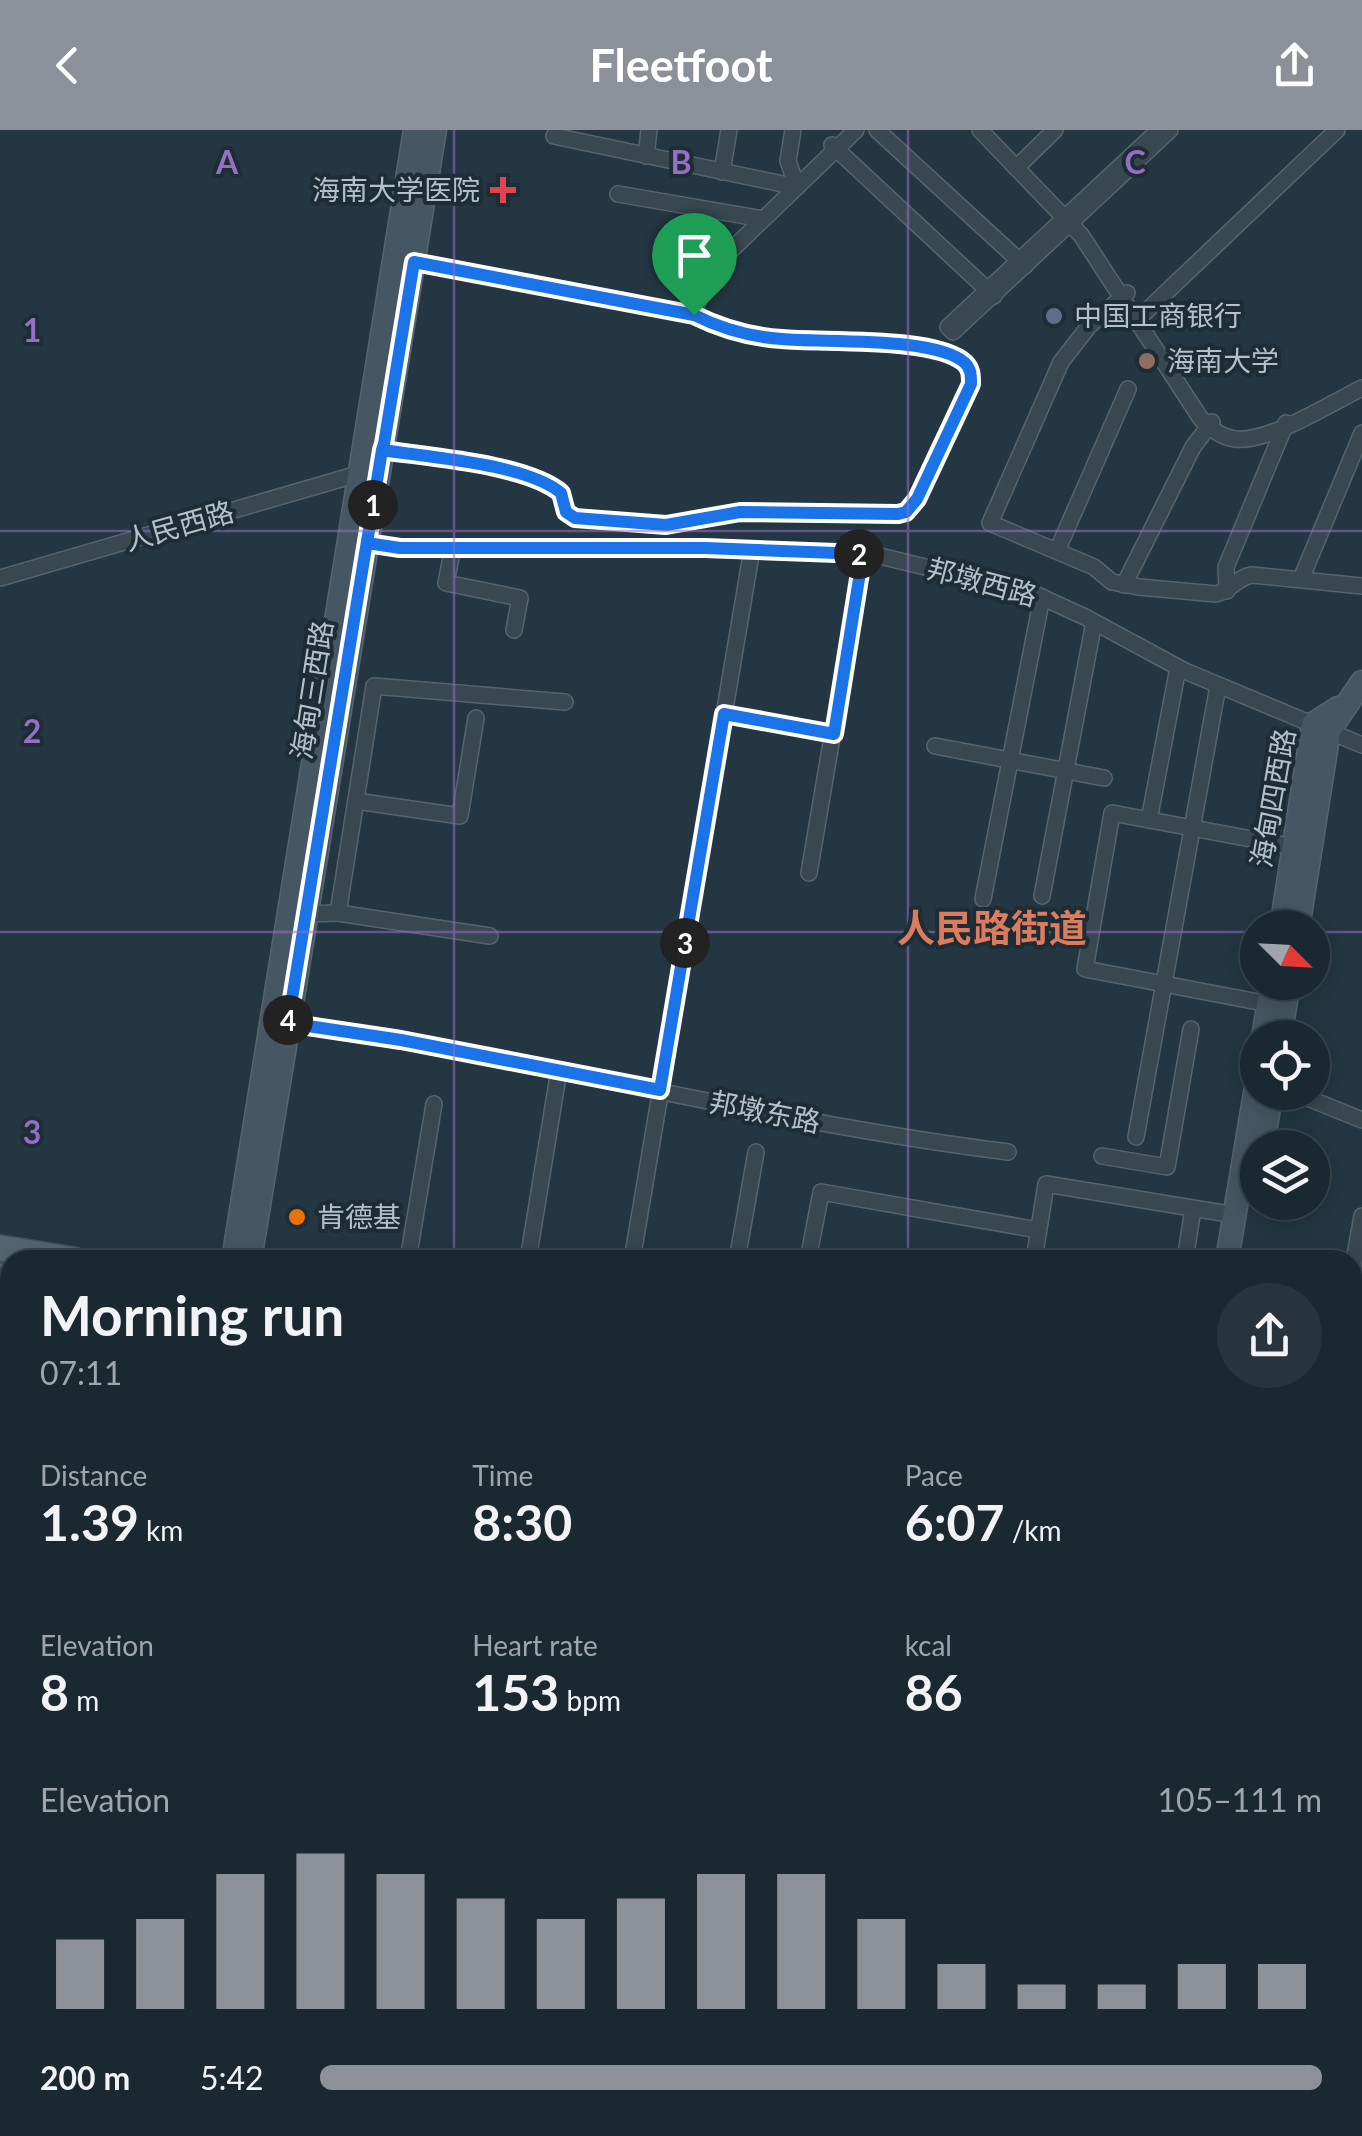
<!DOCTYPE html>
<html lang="en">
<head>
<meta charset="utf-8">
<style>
	:root { --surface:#1a2831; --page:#27343d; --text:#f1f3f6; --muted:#9fa6ab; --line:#38444d; --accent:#8c9099 }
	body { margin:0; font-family:Lato,"Noto Sans SC",sans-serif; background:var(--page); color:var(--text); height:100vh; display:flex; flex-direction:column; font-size:38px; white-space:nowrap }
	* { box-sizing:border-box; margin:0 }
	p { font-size:32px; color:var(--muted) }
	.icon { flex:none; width:55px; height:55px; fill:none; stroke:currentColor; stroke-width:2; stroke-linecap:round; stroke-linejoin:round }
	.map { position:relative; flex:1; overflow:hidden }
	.details { position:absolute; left:0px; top:1120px; width:1362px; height:888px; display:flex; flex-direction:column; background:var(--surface); border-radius:30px 30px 0 0; box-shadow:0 5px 25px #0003,0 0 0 2px var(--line) }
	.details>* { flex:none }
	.needle { width:65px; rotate:114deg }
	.tools { position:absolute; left:1240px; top:780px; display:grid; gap:20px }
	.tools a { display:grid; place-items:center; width:90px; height:90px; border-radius:50%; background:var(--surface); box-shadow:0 5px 25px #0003,0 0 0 2px var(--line); font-size:50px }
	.pin { position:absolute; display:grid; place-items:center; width:85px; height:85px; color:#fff; margin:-102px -42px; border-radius:50% 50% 50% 0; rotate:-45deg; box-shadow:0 0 10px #0007 }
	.pin .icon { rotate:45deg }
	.km { position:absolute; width:50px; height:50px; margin:-25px; border-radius:50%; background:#222; color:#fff; font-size:28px; line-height:50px; text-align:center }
	.round { display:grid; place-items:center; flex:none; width:105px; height:105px; border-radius:52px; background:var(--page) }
	.headline { display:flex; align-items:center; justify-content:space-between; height:170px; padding:0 40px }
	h1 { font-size:55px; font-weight:700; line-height:75px }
	.metrics { display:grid; grid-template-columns:repeat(3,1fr); gap:15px; height:170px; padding:10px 40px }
	.metrics div { display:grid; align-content:center }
	.metrics b { font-size:50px; font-weight:700 }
	.metrics small { font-size:28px; font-weight:400 }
	.metrics p { font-size:28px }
	.chart { height:280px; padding:20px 40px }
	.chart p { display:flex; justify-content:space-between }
	.chart svg { width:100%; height:180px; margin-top:10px; stroke:var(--accent); stroke-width:6 }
	ul { padding:0 40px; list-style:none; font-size:32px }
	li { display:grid; grid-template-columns:160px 120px 1fr; align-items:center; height:75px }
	li i { height:25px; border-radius:12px; background:var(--accent) }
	header { display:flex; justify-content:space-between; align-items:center; height:130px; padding:0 40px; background:var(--accent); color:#fff; font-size:45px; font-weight:700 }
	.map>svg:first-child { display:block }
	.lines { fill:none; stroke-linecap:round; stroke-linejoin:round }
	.street-casing { stroke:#56646e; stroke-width:18 }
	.secondary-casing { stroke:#56646e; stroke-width:25 }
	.primary-casing { stroke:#44535c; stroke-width:28 }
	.street { stroke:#384750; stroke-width:15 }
	.secondary { stroke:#465763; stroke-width:22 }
	.primary { stroke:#566670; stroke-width:25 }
	.route-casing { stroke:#fff; stroke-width:20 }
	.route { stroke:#1a73e8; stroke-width:12 }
	.grid { fill:none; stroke:#956fc4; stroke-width:2.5; stroke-opacity:0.55 }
	.health-dot { fill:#e0444e; stroke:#1d2c35; stroke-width:4 }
	.service-dot { fill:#5c6f8a; stroke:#1d2c35; stroke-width:4 }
	.education-dot { fill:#8d6e63; stroke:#1d2c35; stroke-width:4 }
	.food-dot { fill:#e8710a; stroke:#1d2c35; stroke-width:4 }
	.labels { text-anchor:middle; stroke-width:8; stroke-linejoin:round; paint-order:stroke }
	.poi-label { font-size:28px; fill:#b4c1cb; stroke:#1d2c35; text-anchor:start }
	.street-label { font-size:28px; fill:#b4c1cb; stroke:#1d2c35 }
	.district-label { font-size:38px; font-weight:bold; fill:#db7c5f; stroke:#1d2c35 }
	.grid-label { font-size:32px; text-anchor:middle; font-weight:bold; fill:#956fc4; stroke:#1d2c35; stroke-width:8; stroke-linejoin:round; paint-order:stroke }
</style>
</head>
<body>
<header><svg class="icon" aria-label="back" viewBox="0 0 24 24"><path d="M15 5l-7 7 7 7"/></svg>Fleetfoot<svg class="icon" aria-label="share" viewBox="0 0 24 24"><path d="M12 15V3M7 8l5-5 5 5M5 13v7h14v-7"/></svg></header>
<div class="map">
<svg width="1362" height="2006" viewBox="0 0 1362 2006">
	<rect width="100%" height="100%" fill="#233641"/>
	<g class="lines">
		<g class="street-casing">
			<g id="street">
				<path d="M793 0 788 31 797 57"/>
				<path d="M877 0 1025 136"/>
				<path d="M980 0 1081 105 1201 289C1211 299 1221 307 1235 309 1269 313 1331 273 1362 258"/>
				<path d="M1159 0 948 197 953 202 1170 0"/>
				<path d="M554 6 797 57"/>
				<path d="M832 15 994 166"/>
				<path d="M646 26 649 0"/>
				<path d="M1016 38 1055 0"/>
				<path d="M722 42 729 0"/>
				<path d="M618 64 763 89"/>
				<path d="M1127 163 1089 196 1061 232 990 393 1094 437 1112 452 1139 457 1216 464C1231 461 1237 447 1252 445L1362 456"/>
				<path d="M693 185 703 158 723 128 856 0"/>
				<path d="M1137 190 1337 0"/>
				<path d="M382 320C428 327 527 334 561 363L566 382 575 388 666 395 740 383 898 384 906 382 917 369 971 254C971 249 971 242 969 239 953 206 815 213 780 209 747 206 720 197 690 184L413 131"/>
				<path d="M367 413 400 418H705L876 425 1035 464 1085 487 1185 541 1362 615"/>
				<path d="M453 417 446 453 520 468 514 500"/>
				<path d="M1057 421 1128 259"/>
				<path d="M0 448 358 344"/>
				<path d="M1301 449 1362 303"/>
				<path d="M1124 455 1193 317 1212 292"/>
				<path d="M1227 461 1226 437 1286 293"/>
				<path d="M724 584 833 605"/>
				<path d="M935 616 1104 648"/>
				<path d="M356 671 460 686 476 588"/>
				<path d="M1149 690 1178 538"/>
				<path d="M809 743 863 424"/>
				<path d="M1042 766 1094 492"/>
				<path d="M983 769 1042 467"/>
				<path d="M338 783 490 806"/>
				<path d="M305 784 338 783 374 556 565 572"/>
				<path d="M1269 874 1085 839 1112 683 1294 717"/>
				<path d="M288 893C529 927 766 992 1008 1022"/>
				<path d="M1277 962 1310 969 1362 990"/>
				<path d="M1136 1007 1218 556"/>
				<path d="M1102 1026 1167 1037 1191 899"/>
				<path d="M408 1130 434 974"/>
				<path d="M528 1130 559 940"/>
				<path d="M632 1130 752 419"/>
				<path d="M737 1130 756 1022"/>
				<path d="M808 1130 821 1062 1038 1100"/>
				<path d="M1034 1130 1046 1054 1235 1085"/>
				<path d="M1185 1130 1193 1079"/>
				<path d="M1352 1142 1362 1086"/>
				<path d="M1352 1171 1362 1173"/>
				<path d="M1352 1258 1362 1259"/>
				<path d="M0 1566 10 1568"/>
				<path d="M1352 1814 1362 1799"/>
				<path d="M1352 1960 1362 1964"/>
				<path d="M1211 1998 1323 2006"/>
				<path d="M334 2006 335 1998"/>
				<path d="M590 2006 592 1998"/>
			</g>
		</g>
		<g class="secondary-casing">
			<g id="secondary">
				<path d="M1281 798 1313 594 1338 578"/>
				<path d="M1298 798 1329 601 1362 552"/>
				<path d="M1263 908 1272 852"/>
				<path d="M1280 908 1289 852"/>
				<path d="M1262 1018 1272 962"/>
				<path d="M233 1130 415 0"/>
				<path d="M250 1130 435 0"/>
				<path d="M1227 1130 1258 945"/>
				<path d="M85 2006 86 1998"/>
				<path d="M105 2006 106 1998"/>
				<path d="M1097 2006 1099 1998"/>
				<path d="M1115 2006 1116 1998"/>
			</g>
		</g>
		<g class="primary-casing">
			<g id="primary">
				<path d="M0 1118 74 1130"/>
				<path d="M0 1146 10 1148"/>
				<path d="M1352 1337 1362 1339"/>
				<path d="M1352 1369 1362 1371"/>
			</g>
		</g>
		<use href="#street" class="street"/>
		<use href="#secondary" class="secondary"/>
		<use href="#primary" class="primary"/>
	</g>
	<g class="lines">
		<g class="route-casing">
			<path id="route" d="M694 185 414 132 384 314 382 320 367 413 400 418H705L863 424 834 604 724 584 660 960 401 910 288 893 382 320C428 327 527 334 561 363L566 382 575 388 666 395 740 382 898 384 906 382 917 369 971 254C971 245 971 239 965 233 936 206 823 213 782 209 751 207 722 199 694 185"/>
		</g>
		<use href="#route" class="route"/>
	</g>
	<path class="grid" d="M454 0V1130M908 0V1130M0 401H1362M0 802H1258M1312 802H1362M0 1204H10M1352 1204H1362M0 1605H10M1352 1605H1362M454 1998V2006M908 1998V2006"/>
	<path class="health-dot" d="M498 45h10v10h10v10h-10v10h-10v-10h-10v-10h10z"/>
	<circle class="service-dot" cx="1054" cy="186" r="10"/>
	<circle class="education-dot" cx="1147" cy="231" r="10"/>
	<circle class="food-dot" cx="297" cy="1087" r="10"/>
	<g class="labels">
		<g class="poi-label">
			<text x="480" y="70" text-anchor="end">海南大学医院</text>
			<text x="1074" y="196">中国工商银行</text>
			<text x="1167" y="241">海南大学</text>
			<text x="317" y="1097">肯德基</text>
		</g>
		<g class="street-label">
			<text transform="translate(179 396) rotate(-16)" y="10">人民西路</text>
			<text transform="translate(982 452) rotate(15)" y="10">邦墩西路</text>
			<text transform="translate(312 560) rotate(-81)" y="10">海甸三西路</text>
			<text transform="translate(1273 668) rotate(-80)" y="10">海甸四西路</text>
			<text transform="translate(765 982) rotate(11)" y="10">邦墩东路</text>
		</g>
		<g class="district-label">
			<text x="992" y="812">人民路街道</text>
		</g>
	</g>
	<g class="grid-label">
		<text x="227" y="44">A</text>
		<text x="681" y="44">B</text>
		<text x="1135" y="44">C</text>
		<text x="32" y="212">1</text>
		<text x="32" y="613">2</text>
		<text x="32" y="1014">3</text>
	</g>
</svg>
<div class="tools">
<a><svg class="needle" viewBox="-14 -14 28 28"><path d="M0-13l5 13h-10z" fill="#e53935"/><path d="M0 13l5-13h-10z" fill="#9fa6ab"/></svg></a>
<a><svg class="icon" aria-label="locate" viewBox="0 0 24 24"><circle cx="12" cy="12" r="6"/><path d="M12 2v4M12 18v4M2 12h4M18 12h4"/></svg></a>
<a><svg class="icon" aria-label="layers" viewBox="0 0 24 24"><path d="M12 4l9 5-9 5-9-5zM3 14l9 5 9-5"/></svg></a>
</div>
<div class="pin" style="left:694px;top:185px;background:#1e9e55"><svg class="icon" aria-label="arrive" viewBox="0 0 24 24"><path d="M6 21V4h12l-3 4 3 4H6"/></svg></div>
<b class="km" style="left:373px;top:375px">1</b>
<b class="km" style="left:859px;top:424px">2</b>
<b class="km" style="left:685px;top:813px">3</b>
<b class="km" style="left:288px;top:890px">4</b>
<section class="details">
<div class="headline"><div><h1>Morning run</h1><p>07:11</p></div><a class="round"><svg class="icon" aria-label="share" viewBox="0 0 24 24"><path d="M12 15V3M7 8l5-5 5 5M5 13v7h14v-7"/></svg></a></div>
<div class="metrics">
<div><p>Distance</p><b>1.39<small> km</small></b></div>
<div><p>Time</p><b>8:30</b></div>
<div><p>Pace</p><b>6:07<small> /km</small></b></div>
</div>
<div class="metrics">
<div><p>Elevation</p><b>8<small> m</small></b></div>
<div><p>Heart rate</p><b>153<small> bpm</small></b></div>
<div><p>kcal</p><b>86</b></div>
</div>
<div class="chart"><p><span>Elevation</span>105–111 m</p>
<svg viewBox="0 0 160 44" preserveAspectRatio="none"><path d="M5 44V27M15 44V22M25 44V11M35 44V6M45 44V11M55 44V17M65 44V22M75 44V17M85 44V11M95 44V11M105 44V22M115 44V33M125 44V38M135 44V38M145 44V33M155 44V33"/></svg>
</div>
<ul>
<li><b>200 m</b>5:42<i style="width:100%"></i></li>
</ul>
</section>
</div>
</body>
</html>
